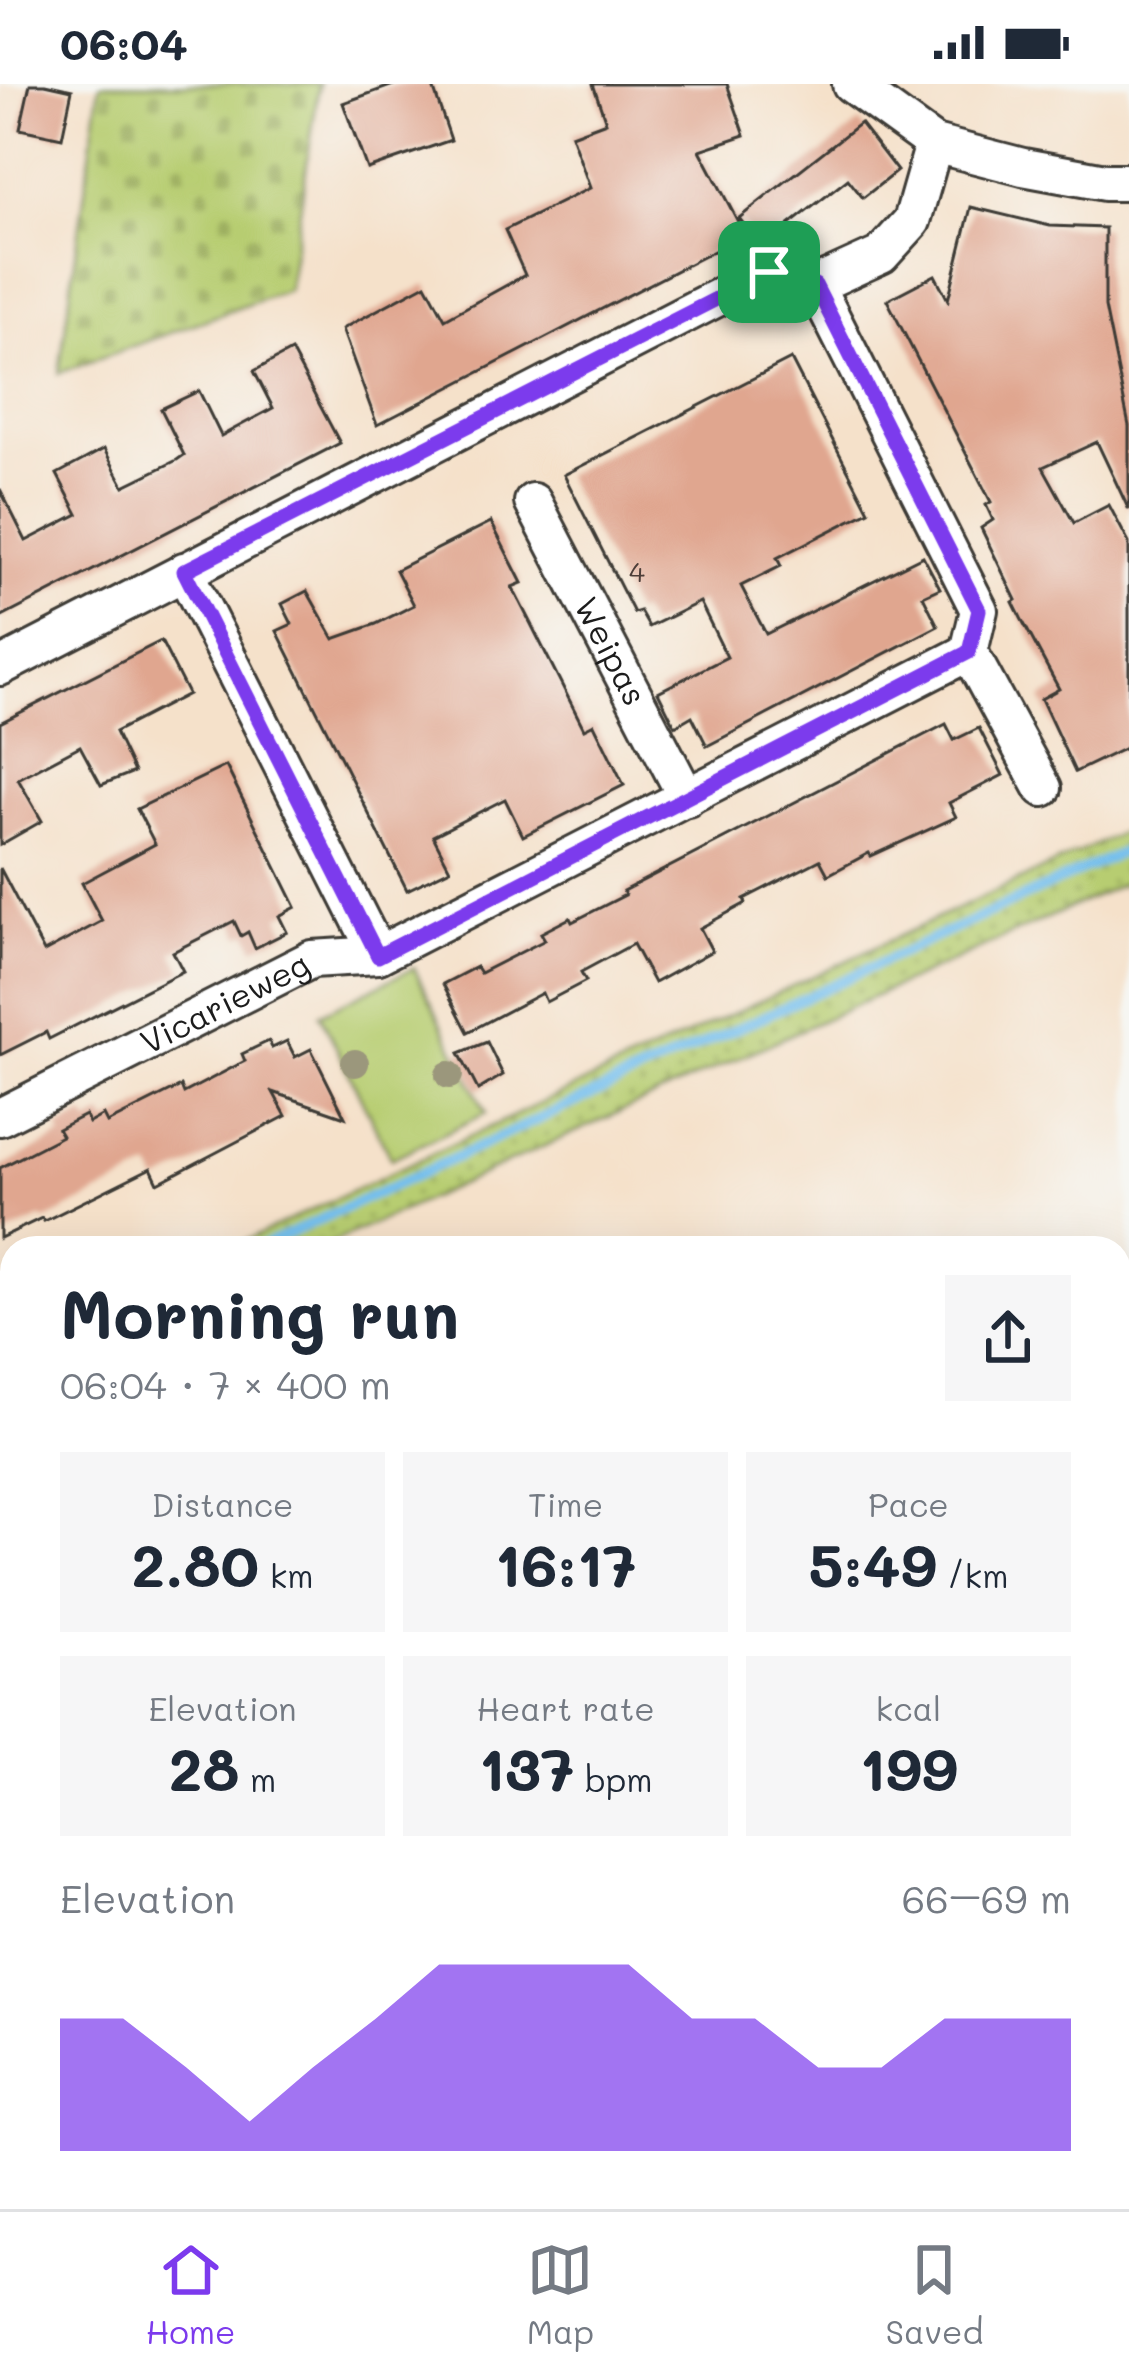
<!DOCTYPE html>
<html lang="en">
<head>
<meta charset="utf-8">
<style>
	:root { --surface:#fff; --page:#f6f6f7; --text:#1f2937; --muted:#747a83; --line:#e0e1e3; --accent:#7c3aed }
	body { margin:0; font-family:Mali,sans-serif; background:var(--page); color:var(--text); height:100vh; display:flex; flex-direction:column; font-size:45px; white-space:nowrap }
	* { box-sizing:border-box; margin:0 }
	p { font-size:39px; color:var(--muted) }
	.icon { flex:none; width:66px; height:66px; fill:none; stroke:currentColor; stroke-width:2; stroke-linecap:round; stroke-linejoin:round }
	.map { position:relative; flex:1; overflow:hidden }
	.drawer { position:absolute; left:0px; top:1152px; width:1131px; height:975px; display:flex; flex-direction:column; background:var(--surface); border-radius:36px 36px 0 0; box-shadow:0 12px 48px #0002 }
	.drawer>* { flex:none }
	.pin { position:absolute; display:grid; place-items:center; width:102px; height:102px; color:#fff; margin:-51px; border-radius:24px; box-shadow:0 6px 18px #0006 }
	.round { display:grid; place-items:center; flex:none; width:126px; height:126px; border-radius:0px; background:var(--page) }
	.headline { display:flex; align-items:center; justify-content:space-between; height:204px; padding:0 60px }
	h1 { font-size:66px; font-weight:700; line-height:90px }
	.metrics { display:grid; grid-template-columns:repeat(3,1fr); gap:18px; height:204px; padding:12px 60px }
	.metrics div { display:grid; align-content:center; border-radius:0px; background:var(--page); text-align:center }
	.metrics b { font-size:60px; font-weight:700 }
	.metrics small { font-size:33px; font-weight:400 }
	.metrics p { font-size:33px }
	.chart { height:336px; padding:24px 60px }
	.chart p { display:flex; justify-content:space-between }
	.chart svg { width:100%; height:216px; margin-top:12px; fill:var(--accent); opacity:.7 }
	.status { display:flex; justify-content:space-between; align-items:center; height:84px; padding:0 60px; background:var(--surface); direction:ltr }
	.status svg { height:33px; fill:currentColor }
	.dock { display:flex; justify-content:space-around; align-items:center; height:168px; border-top:3px solid var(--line); background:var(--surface); font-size:33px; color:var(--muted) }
	.dock a { display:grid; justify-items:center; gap:6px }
	.dock .selected { color:var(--accent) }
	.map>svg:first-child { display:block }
	.grass { fill:url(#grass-dots); stroke:#6a7446; stroke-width:3 }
	.cemetery { fill:url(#cemetery-stones); stroke:#6a7446; stroke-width:3 }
	.green { fill:#b7cd71; stroke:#6a7446; stroke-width:3 }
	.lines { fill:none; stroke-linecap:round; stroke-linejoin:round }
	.stream { stroke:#75bfee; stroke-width:10 }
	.building { fill:#e0a68f }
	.minor-casing { stroke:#3d3a36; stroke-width:42 }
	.minor { stroke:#fff; stroke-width:36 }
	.tree { fill:#9b977b }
	.route-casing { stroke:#fff; stroke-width:24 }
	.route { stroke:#7c3aed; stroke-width:15 }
	.labels { text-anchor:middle; stroke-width:9; stroke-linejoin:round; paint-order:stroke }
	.number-label { font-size:27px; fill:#4d3e39 }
	.street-label { font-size:33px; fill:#1c1c1c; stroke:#f6f6f2 }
</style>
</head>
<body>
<div class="status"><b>06:04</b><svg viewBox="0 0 49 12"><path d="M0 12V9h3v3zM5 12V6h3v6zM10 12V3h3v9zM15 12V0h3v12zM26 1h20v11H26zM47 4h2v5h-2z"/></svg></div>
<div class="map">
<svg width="1129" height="2125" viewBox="0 0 1129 2125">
	<defs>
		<pattern id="grass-dots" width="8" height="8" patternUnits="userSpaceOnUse" patternTransform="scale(3)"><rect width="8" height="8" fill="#b7cd71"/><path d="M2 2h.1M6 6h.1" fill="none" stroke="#9daf61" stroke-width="1.8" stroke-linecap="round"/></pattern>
		<pattern id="cemetery-stones" width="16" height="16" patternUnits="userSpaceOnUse" patternTransform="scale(3)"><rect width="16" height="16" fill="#b7cd71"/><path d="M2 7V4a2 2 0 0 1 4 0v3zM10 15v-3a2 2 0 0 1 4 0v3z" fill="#9daf61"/></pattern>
	</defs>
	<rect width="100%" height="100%" fill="#f6f6f2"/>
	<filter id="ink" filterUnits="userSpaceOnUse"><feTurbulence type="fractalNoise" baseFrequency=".00833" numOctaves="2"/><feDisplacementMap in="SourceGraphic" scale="24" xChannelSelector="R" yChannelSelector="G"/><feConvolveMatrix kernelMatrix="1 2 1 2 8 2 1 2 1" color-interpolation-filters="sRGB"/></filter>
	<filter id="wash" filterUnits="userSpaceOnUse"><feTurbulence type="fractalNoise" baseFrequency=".004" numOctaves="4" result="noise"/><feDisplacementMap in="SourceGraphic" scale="48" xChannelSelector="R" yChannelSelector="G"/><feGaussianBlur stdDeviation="2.7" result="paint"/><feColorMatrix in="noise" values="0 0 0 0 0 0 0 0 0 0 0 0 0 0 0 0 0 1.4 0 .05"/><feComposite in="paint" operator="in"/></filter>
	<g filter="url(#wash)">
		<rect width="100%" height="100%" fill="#f5e1ca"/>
		<g class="grass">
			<path d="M1129 745V797L320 1164H230Z"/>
			<path d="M1129 1453V1627L1119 1624V1461Z"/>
			<path d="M1119 2044 1129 2046V2125H819L821 2115H1119Z"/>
		</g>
		<path class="cemetery" d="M100 0H319L288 206 59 289Z"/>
		<path class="green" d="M414 884 486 1029 391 1075 320 930Z"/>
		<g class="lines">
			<g class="stream">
				<path d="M258 1164 1129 765"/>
				<path d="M0 1282 12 1277"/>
			</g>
		</g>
		<g id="blocks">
			<g class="building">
				<path d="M30 0H45L72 6 62 54 20 45Z"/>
				<path d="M396 0H432L451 56 367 85 343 19Z"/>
				<path d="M593 0H727L745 51 700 66 745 151 377 341 342 245 426 200 445 235 525 191 505 146 590 104 571 51 606 38Z"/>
				<path d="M860 39 897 87 863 114 848 95 761 163 739 134Z"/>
				<path d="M971 123 1050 142 1105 144V223L1129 342V426L1097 358 1043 383 1074 439 1109 421 1129 459V662L1075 688 1041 615 1059 605 1021 534 1013 518 1016 516 981 444 993 436 986 421 991 418 887 216 935 191 948 216Z"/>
				<path d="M291 267 340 359 0 534V405L26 457 78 430 57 390 104 365 124 402 177 376 184 371 161 325 199 307 221 352 273 324 254 287Z"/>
				<path d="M791 275 869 427 777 474 781 482 741 502 766 550 923 472 940 504 923 512 938 542 707 662 692 632 675 642 658 608 727 573 700 518 649 543 640 527 634 529 564 391Z"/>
				<path d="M491 438 522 499 512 503 531 540 584 645 594 640 624 701 523 752 505 715 433 752 450 785 407 806 277 547 292 540 282 520 307 507 334 555 376 540 414 521 396 486Z"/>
				<path d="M161 557 188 610 115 648 134 688 101 701 80 662 18 695 42 737 0 761V639Z"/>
				<path d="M946 640 954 656 979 644 1003 691 949 719 956 733 871 772 869 769 828 791 820 776 744 815 746 819 700 844 712 867 654 899 633 860 581 888 586 897 546 918 542 909 468 948 443 900 476 883 480 889 545 856 541 849 570 834 572 838 625 811 623 807Z"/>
				<path d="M226 682 296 823 279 832 287 848 255 864 248 848 241 852 234 837 173 868 183 887 49 955 46 948 0 971V784L44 868 102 837 82 799 155 760 137 725Z"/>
				<path d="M269 957 272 964 287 957 295 973 311 965 345 1033 273 1008 286 1032 158 1099 151 1084 44 1137 42 1134 0 1154V1084L62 1052 58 1045 85 1031 89 1039 103 1031 107 1039 181 1002 184 1009 245 977 242 970Z"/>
				<path d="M487 958 503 991 478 1006 459 969Z"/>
			</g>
		</g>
	</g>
	<g filter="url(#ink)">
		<use href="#blocks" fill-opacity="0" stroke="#3d3a36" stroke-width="3"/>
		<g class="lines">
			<g class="minor-casing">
				<g id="minor">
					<path d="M851 0 934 60 1023 83 1105 98H1129"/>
					<path id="s1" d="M533 418 687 714"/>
					<path d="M184 487 378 871"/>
					<path d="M969 568 1043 704"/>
					<path d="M0 583 769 187 815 201 881 171 912 137 934 60"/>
					<path id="s2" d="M0 1033 312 875 378 871 969 568 979 526 815 201"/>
				</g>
			</g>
			<use href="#minor" class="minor"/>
		</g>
		<g class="tree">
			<circle cx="355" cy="979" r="14"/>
			<circle cx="449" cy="991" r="14"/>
		</g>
	</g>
	<g class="lines" filter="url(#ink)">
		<g class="route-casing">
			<path id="route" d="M769 188 815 201 979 526 969 568 378 872 184 487Z"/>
		</g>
		<use href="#route" class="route"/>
	</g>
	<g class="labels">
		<g class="number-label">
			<text x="637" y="498">4</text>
		</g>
		<g class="street-label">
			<text dy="12" stroke="none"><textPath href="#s1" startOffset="168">Weipas</textPath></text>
			<text dy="12" stroke="none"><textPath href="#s2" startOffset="252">Vicarieweg</textPath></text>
		</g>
	</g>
</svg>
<div class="pin" style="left:769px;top:188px;background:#1e9e55"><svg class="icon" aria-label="arrive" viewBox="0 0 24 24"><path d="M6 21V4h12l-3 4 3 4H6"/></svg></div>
<section class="drawer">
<div class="headline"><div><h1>Morning run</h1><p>06:04 · 7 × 400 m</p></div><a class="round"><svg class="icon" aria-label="share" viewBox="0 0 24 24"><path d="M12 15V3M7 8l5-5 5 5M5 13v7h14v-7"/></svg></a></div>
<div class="metrics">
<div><p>Distance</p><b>2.80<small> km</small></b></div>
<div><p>Time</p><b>16:17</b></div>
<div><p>Pace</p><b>5:49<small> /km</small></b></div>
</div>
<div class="metrics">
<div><p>Elevation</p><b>28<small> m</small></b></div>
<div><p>Heart rate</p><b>137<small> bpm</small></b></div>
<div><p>kcal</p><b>199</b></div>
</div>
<div class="chart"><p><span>Elevation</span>66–69 m</p>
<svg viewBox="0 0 160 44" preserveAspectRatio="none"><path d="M0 44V17L10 17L20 27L30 38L40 27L50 17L60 6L70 6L80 6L90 6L100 17L110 17L120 27L130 27L140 17L150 17L160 17V44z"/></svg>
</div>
</section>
</div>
<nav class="dock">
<a class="selected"><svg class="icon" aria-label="home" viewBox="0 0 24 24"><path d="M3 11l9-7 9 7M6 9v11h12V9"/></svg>Home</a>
<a><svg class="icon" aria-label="map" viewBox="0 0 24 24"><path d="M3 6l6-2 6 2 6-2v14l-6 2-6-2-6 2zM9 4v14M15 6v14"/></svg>Map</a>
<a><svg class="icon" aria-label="saved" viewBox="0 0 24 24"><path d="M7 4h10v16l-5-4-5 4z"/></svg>Saved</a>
</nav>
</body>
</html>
